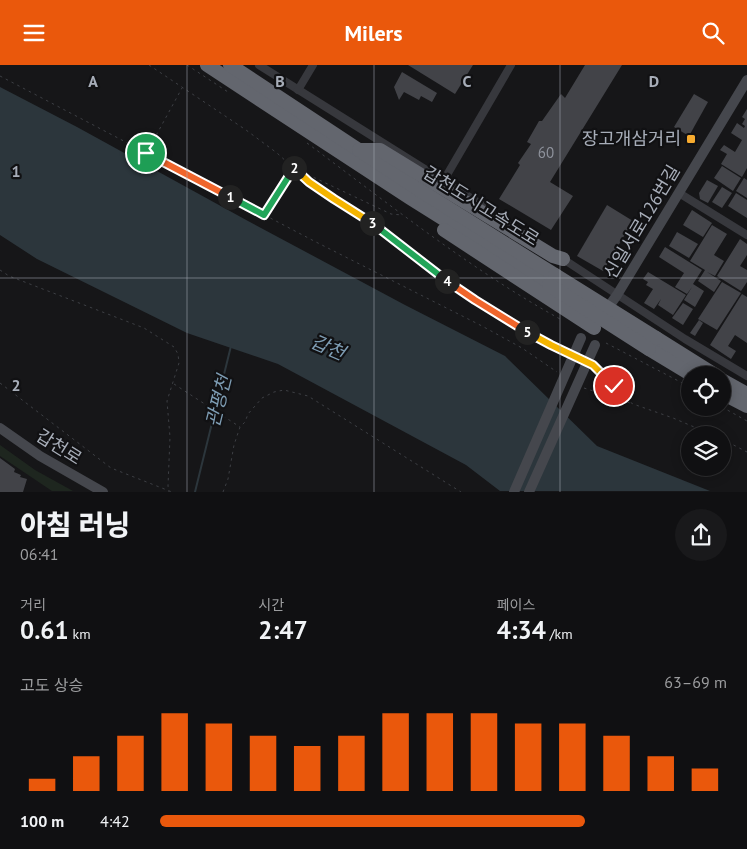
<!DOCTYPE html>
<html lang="ko">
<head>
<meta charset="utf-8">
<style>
	:root { --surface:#101012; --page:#19191b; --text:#f1f3f6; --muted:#9c9d9f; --line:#303032; --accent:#ea580c }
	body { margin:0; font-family:"PT Sans","Noto Sans KR",sans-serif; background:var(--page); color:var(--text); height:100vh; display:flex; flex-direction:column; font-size:19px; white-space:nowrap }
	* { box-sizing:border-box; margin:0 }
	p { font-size:16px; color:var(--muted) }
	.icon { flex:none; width:28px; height:28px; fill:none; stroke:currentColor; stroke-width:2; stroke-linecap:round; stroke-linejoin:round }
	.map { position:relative; height:427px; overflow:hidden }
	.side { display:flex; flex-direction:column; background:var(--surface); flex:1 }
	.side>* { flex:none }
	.buttons { position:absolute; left:681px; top:301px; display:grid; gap:10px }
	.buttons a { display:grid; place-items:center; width:50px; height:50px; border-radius:50%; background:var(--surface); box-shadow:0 2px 12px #0003,0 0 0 1px var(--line); font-size:25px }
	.pin { position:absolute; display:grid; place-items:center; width:42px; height:42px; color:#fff; margin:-21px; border:2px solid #fff; border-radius:50%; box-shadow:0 1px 5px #0007 }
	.km { position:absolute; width:25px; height:25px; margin:-12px; border-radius:50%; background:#222; color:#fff; font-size:14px; line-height:25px; text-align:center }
	.round { display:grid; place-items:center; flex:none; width:52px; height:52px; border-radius:26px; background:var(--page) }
	.overview { display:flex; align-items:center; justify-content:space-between; height:85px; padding:0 20px }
	h1 { font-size:28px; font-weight:800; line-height:38px }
	.figures { display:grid; grid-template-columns:repeat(3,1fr); gap:8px; height:85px; padding:5px 20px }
	.figures div { display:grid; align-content:center }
	.figures b { font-size:25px; font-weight:800 }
	.figures small { font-size:14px; font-weight:400 }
	.figures p { font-size:14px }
	.chart { height:140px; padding:10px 20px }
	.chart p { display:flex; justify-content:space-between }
	.chart svg { width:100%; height:90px; margin-top:5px; stroke:var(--accent); stroke-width:6 }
	ul { padding:0 20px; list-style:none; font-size:16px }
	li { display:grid; grid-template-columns:80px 60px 1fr; align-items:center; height:38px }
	li i { height:12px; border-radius:6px; background:var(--accent) }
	header { display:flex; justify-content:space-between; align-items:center; height:65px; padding:0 20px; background:var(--accent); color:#fff; font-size:22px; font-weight:800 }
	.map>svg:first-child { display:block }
	.green { fill:#1e261f }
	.water { fill:#2c363c }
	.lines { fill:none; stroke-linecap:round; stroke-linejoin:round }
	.stream { stroke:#2c363c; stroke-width:2 }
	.building { fill:#424348 }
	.path { stroke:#3d3f44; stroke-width:1; stroke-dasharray:2.5 4; stroke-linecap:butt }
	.street { stroke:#37383d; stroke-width:8 }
	.secondary { stroke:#45474d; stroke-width:10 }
	.highway { stroke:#63666e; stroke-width:14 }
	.secondary-bridge { stroke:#45474d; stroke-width:10 }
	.highway-bridge { stroke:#63666e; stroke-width:14 }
	.split-1-casing { stroke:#fff; stroke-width:10 }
	.split-2-casing { stroke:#fff; stroke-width:10 }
	.split-3-casing { stroke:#fff; stroke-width:10 }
	.split-4-casing { stroke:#fff; stroke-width:10 }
	.split-5-casing { stroke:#fff; stroke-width:10 }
	.split-6-casing { stroke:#fff; stroke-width:10 }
	.split-1 { stroke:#f0652b; stroke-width:6 }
	.split-2 { stroke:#22a559; stroke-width:6 }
	.split-3 { stroke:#f5b400; stroke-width:6 }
	.split-4 { stroke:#22a559; stroke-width:6 }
	.split-5 { stroke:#f0652b; stroke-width:6 }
	.split-6 { stroke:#f5b400; stroke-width:6 }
	.grid { fill:none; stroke:#a7adb8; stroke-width:1; stroke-opacity:0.55 }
	.poi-dot { fill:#f7ab2f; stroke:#111113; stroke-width:2 }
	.labels { text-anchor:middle; stroke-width:4.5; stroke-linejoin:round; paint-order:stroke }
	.number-label { font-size:15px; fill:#8e929c }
	.poi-label { font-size:18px; fill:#a7adb8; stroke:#111113; text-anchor:end }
	.street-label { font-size:18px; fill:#a7adb8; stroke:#111113 }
	.water-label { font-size:19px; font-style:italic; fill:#7e9db4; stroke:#111113 }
	.grid-label { font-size:16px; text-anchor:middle; font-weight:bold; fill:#a7adb8; stroke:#111113; stroke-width:4.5; stroke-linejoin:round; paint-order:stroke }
</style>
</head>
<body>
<header><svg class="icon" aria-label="menu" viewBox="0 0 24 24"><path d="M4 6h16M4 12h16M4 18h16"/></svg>Milers<svg class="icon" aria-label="search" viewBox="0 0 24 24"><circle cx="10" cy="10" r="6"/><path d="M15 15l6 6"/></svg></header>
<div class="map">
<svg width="747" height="427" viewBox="0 0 747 427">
	<rect width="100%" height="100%" fill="#161618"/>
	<path class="green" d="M0 380 35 405 73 426H52L0 391Z"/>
	<path class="water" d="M0 22 77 62 248 156 405 240 505 291 597 381 710 426H500L466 400 278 299 187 268 37 194 0 170Z"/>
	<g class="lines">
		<path class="stream" d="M195 427 231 281"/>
	</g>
	<g class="building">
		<path d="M408 0H473L455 29Z"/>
		<path d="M585 0H622L550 117 573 131 551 165 499 134 520 100 518 98 531 79 527 77 539 56H542L561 29 565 33Z"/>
		<path d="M402 7 437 28 432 37 421 31 419 35 404 27 399 35 394 22Z"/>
		<path d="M694 29 708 37 689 71 674 62Z"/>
		<path d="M747 44V103L742 112 721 99 727 89 720 85 724 80 735 87 742 75 731 68 737 58 744 63 745 61 742 59 745 54 742 52Z"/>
		<path d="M722 101 741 113 733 126 714 113Z"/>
		<path d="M744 113 747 115V133L736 126Z"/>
		<path d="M707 115 718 121 708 138 700 134 699 128Z"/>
		<path d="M722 122 732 128 722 143 712 137Z"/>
		<path d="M736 128 747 135V153L728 141Z"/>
		<path d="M607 140 633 156 603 206 577 191Z"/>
		<path d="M692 145 712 158 703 172 683 160Z"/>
		<path d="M712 160 727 169 714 190 724 196 715 211 707 207 721 216 714 227 698 216 705 205 690 196Z"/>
		<path d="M677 167 698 179 689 193 669 181Z"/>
		<path d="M740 174 747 179V190L740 201 747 205V217L741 226 717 211Z"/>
		<path d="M665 182 702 205 693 219 704 226 695 242 684 235 692 222 687 229 675 222 684 208 659 192Z"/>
		<path d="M648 207 686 230 673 250 658 240 661 234 654 244 644 238 653 224 646 220 648 217 643 214Z"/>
		<path d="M722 217 741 228 717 265 698 254Z"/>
		<path d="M742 229 747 232V278L735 270 728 281 736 286 731 294 710 280Z"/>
		<path d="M683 238 693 244 683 260 672 253Z"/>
		<path d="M699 255 703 258 695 271 690 268Z"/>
		<path d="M0 393 15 404 14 407 21 410 20 412 27 414 23 427H0Z"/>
	</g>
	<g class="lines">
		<g class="path">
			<path d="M149 0 246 65 277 88 309 117 334 134 367 155 434 207 475 235 506 255 566 287"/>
			<path d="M187 0 228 27"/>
			<path d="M0 11 314 176 482 261 522 283 557 307"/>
			<path d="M307 78C389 139 470 204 560 254"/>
			<path d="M147 87 182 23"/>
			<path d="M296 104 391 149 402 150"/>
			<path d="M265 150 293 104"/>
			<path d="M0 205 9 211 144 263 174 282 178 289 179 298 167 336 170 372 168 421 169 427"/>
			<path d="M606 278 690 322"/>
			<path d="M594 301 600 306 624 333 633 339 673 353 713 370"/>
			<path d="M0 318 111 403 172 427"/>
			<path d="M174 319 240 362"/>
			<path d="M584 323 633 339"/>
			<path d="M722 342 747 356"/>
			<path d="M722 374 747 387"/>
			<path d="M223 427 228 414 234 380 240 362 245 357 248 349 262 333 274 327 284 325 308 331 461 427"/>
		</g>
		<g class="street">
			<path d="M259 0 482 140"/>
			<path d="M298 25 313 0"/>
			<path d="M444 115 511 0"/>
			<path d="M679 128 747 170"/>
			<path d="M560 192 685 274 747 311"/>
		</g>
		<g class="secondary">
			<path d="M605 247 617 230 747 15"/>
			<path d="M0 363 40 391 103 427"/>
		</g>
		<g class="highway">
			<path d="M207 0 410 133 549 220"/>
			<path d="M230 0 418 124 555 210"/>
			<path d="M359 85H380L553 191 563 194"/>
			<path d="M444 165 594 263"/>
			<path d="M656 273 715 310"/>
			<path d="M649 284 692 310"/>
			<path d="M722 315 747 329"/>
			<path d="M722 328 747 341"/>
		</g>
		<g class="secondary-bridge">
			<path d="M514 427 581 273"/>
			<path d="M529 427 595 280"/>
		</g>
		<g class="highway-bridge">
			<path d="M555 210 656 273"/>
			<path d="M549 220 649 284"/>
		</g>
	</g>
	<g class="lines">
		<g class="split-1-casing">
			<path id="split-1" d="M146 88 230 132"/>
		</g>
		<g class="split-2-casing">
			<path id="split-2" d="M230 132 264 150 294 103"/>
		</g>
		<g class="split-3-casing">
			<path id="split-3" d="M294 103 309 117 334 134 372 158"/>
		</g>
		<g class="split-4-casing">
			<path id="split-4" d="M372 158 447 216"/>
		</g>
		<g class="split-5-casing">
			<path id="split-5" d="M447 216 475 235 527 267"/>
		</g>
		<g class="split-6-casing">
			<path id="split-6" d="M527 267 551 280 593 300 614 321"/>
		</g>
		<use href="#split-1" class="split-1"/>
		<use href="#split-2" class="split-2"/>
		<use href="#split-3" class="split-3"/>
		<use href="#split-4" class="split-4"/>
		<use href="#split-5" class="split-5"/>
		<use href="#split-6" class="split-6"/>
	</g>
	<path class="grid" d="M187 0V427M374 0V427M560 0V427M0 213H747"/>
	<rect class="poi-dot" x="686" y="69" width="10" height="10" rx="2.5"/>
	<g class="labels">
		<g class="number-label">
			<text x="546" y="93">60</text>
		</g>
		<g class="poi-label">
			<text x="681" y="80">장고개삼거리</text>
		</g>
		<g class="street-label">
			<text transform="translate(481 141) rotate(32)" y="6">갑천도시고속도로</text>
			<text transform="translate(642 157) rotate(-59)" y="6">신일서로126번길</text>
			<text transform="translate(59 382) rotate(32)" y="6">갑천로</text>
		</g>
		<g class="water-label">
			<text transform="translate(328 282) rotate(23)" y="7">갑천</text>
			<text transform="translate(218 336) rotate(-76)" y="7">관평천</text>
		</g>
	</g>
	<g class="grid-label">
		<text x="93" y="22">A</text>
		<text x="280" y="22">B</text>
		<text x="467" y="22">C</text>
		<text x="654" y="22">D</text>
		<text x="16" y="112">1</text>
		<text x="16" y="326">2</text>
	</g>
</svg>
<div class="buttons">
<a><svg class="icon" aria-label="locate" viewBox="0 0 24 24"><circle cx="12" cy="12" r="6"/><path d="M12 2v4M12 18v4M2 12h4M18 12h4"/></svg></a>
<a><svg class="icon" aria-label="layers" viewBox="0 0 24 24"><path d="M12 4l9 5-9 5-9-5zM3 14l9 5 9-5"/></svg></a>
</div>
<div class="pin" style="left:146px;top:88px;background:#1e9e55"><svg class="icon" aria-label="arrive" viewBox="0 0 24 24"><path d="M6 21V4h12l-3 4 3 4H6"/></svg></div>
<div class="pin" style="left:614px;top:321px;background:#d93025"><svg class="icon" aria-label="check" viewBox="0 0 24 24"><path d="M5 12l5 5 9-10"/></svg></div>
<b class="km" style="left:230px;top:132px">1</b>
<b class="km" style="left:294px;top:103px">2</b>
<b class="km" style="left:372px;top:158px">3</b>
<b class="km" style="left:447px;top:216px">4</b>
<b class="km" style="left:527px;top:267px">5</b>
</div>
<section class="side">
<div class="overview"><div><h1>아침 러닝</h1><p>06:41</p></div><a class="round"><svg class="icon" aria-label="share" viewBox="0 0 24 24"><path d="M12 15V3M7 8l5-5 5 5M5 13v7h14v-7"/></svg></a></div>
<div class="figures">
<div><p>거리</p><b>0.61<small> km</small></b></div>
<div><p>시간</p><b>2:47</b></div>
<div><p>페이스</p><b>4:34<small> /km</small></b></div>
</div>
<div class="chart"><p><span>고도 상승</span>63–69 m</p>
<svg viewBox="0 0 160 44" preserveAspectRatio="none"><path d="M5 44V38M15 44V27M25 44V17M35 44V6M45 44V11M55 44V17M65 44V22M75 44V17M85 44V6M95 44V6M105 44V6M115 44V11M125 44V11M135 44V17M145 44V27M155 44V33"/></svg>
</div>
<ul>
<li><b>100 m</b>4:42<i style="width:75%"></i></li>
</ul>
</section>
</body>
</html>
